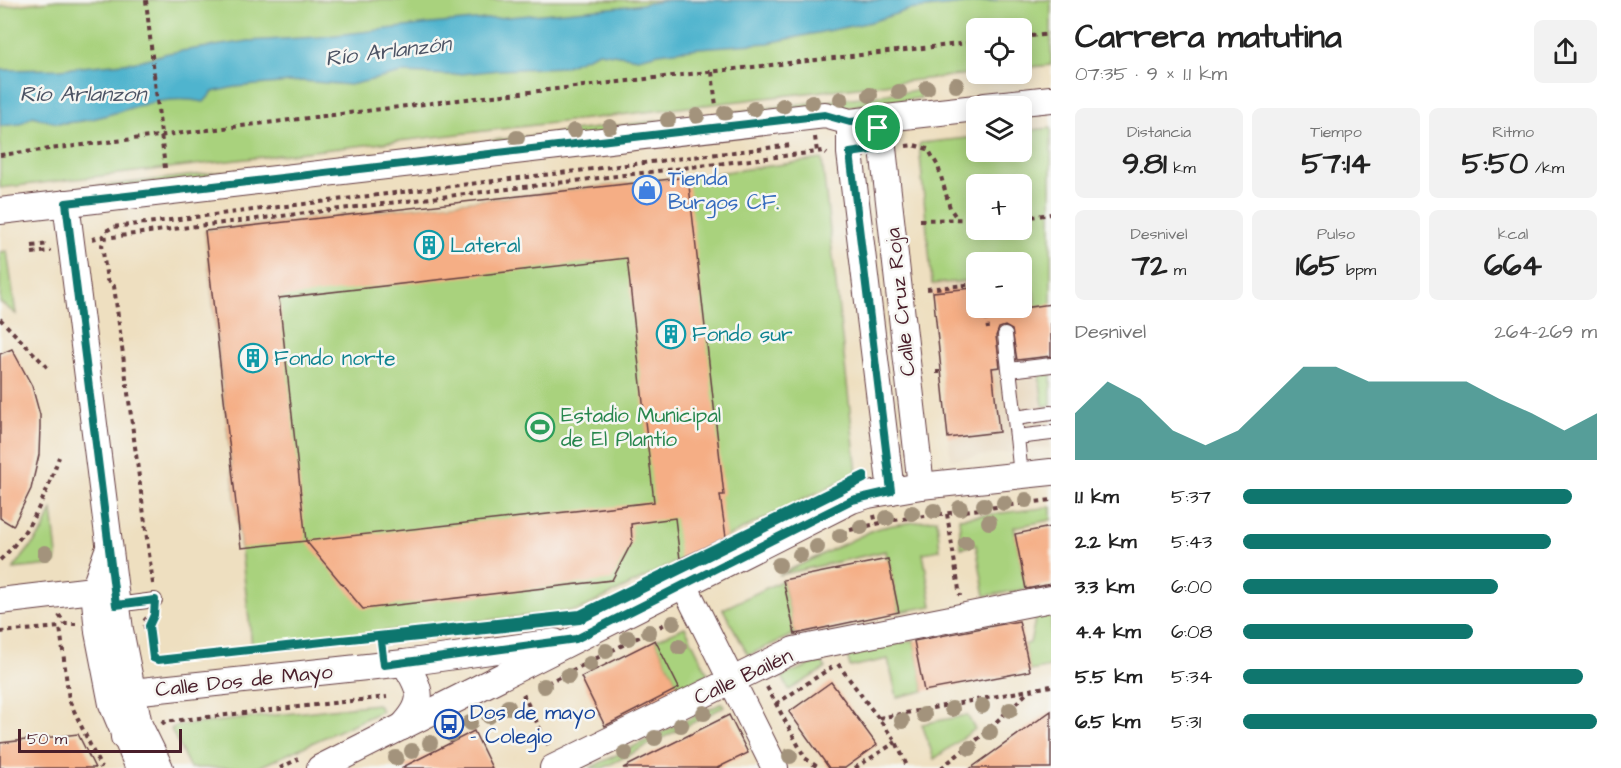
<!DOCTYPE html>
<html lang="es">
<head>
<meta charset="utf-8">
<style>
	:root { --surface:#fff; --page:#f2f2f2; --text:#222; --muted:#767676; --accent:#0f766e }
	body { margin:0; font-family:"Architects Daughter",sans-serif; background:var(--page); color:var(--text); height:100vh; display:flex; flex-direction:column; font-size:22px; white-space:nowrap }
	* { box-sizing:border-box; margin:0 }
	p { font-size:20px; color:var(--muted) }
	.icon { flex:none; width:33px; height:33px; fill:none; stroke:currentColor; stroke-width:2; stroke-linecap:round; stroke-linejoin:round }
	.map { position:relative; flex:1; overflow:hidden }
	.sheet { display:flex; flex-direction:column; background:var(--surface); width:570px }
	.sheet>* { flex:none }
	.buttons { position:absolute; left:966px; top:18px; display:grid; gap:12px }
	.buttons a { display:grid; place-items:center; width:66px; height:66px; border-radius:9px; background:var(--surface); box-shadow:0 3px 15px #0003; font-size:30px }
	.scale { position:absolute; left:18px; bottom:15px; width:164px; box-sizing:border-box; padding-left:6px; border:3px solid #4a1f2b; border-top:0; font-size:16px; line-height:21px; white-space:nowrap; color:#4a1f2b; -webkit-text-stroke:4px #f6f6f2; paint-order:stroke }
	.pin { position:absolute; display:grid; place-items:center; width:51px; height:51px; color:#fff; margin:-26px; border:3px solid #fff; border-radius:50%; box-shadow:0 2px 6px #0007 }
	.round { display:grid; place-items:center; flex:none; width:63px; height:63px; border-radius:9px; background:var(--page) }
	.head { display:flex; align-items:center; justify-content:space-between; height:102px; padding:0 24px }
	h1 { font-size:33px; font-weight:800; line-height:45px }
	.metrics { display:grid; grid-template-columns:repeat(3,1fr); gap:9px; height:102px; padding:6px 24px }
	.metrics div { display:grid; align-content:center; border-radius:9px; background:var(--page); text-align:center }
	.metrics b { font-size:30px; font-weight:800 }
	.metrics small { font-size:16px; font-weight:400 }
	.metrics p { font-size:16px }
	.chart { height:168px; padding:12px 24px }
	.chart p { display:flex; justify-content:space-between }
	.chart svg { width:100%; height:108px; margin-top:6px; fill:var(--accent); opacity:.7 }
	ul { padding:0 24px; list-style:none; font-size:20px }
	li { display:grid; grid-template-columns:96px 72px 1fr; align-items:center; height:45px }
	li i { height:15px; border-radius:8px; background:var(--accent) }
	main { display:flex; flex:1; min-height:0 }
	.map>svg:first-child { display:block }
	.built { fill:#e5d1b4 }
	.green { fill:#a9d27d; stroke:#7a7854; stroke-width:1.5; fill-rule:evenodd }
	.water { fill:#4fb4ce; stroke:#4c6a7c; stroke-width:1.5 }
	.building { fill:#f5ae85; fill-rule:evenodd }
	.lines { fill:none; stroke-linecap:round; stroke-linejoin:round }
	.lane-casing { stroke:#633c41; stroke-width:16 }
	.street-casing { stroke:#633c41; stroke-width:28 }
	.path { stroke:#633c41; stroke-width:4; stroke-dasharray:4.5 4.5; stroke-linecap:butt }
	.lane { stroke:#fff; stroke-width:14 }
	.street { stroke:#fff; stroke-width:26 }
	.path-bridge { stroke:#633c41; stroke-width:4; stroke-dasharray:4.5 4.5; stroke-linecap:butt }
	.tree { fill:#a3937c }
	.route-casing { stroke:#fff; stroke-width:12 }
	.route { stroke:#0f766e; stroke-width:8 }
	.labels { text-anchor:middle; stroke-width:5; stroke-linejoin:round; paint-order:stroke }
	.shop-label { font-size:21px; fill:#366cbe; stroke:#f6f6f2; text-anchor:start }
	.culture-label { font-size:21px; fill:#0d838f; stroke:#f6f6f2; text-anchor:start }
	.street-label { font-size:21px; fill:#4a1f2b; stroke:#f6f6f2 }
	.leisure-label { font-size:21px; fill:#27864d; stroke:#f6f6f2; text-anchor:start }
	.transit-label { font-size:21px; fill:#164399; stroke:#f6f6f2; text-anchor:start }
	.water-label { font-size:22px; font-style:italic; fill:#4c5364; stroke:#f6f6f2 }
</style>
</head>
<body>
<main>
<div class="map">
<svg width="1051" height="768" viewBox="0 0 1051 768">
	<rect width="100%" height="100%" fill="#f6f6f2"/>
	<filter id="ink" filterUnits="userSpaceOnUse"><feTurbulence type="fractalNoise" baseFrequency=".0167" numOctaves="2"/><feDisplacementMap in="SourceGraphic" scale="12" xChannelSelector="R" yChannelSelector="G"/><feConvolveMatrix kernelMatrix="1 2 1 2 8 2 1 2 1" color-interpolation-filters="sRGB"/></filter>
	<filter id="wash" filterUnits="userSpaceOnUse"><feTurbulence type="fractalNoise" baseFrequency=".008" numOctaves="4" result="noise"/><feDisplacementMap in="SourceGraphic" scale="24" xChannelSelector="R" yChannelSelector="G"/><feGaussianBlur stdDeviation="1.35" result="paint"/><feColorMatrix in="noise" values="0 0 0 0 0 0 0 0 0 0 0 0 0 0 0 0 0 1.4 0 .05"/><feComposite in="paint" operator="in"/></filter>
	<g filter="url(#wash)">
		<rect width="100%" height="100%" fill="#eedfc0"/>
		<path class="built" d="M976 280V308H1022V287L1033 285 1043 305 1051 304V447L951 460 932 284Z"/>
		<g class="green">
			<path d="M58 0H1051V65L1022 68V28H976V73L0 188V7Z"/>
			<path d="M920 90 921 98 35 200V194Z"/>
			<path d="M1051 128V304L1037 317 1033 286 1022 287V262H976V280L932 284 919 145 921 143 976 137V152H1022V131ZM976 184H1022V230H976Z"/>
			<path d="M822 159 857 473 579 610 252 646 205 231 688 177Z"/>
			<path d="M7 251 16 314 0 302V252Z"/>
			<path d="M1051 373V405L1043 406 1039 374Z"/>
			<path d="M1051 507V520L1014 527 1026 589 985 596 976 545 961 548 959 518Z"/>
			<path d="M52 510 57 555 56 562 51 565 13 569 43 531Z"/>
			<path d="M937 519 940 550 923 553 932 606 899 612 886 551 779 575 875 529 893 525Z"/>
			<path d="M783 580 795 634 748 655 723 609Z"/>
			<path d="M1051 614V667L1030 671 1024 645 1030 643 1036 616Z"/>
			<path d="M685 627 708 674 679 688 655 640Z"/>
			<path d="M914 640 924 691 897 697 888 659 850 667 847 654Z"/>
			<path d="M821 661 826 668 789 690 782 676Z"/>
			<path d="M722 703 724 707 603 768H590Z"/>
			<path d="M377 704 382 711 257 768H190L171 729 176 726Z"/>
			<path d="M967 715 975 729 934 759 922 724Z"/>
		</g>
		<path class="water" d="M669 0H998L908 10 871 22 768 43 699 48 659 53 638 58 599 52 564 67 499 70 452 75 402 73 350 85 302 81 235 87 213 92 204 102C151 90 110 123 60 123 51 123 42 119 33 116L20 124 0 126V70L60 69 135 62 168 53 248 41 319 37 430 24 621 7Z"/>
		<g id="blocks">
			<g class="building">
				<path d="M688 177 724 495H720L726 537 680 559 675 518 631 524 632 542 612 580 363 609 306 541 241 548 205 231ZM627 258 654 502 306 541 279 298Z"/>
				<path d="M973 288 975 308H1023L1051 304V356L1017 360 1012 330 1005 326 999 328 996 336 1000 367 992 368 999 432 948 438 933 292Z"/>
				<path d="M12 349 32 386 40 415V427L39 455 31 489 13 526 0 518V354Z"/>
				<path d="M1051 527V584L1026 589 1015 534Z"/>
				<path d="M888 559 899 612 795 634 783 580Z"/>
				<path d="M1019 621 1030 671 924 691 914 641Z"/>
				<path d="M655 640 679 688 605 726 581 677Z"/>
				<path d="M831 682 877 745 845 768H829L789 712Z"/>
				<path d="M1051 711V768H971Z"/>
				<path d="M729 715 748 753 717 768H623Z"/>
				<path d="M474 731 492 768H401Z"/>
				<path d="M78 734 95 768H0V743Z"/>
			</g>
		</g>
	</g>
	<g filter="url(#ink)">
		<use href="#blocks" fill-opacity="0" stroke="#633c41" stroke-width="1.5"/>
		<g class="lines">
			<g class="lane-casing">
				<g id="lane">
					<path d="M1005 335 1017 437"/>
					<path d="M1010 370 1051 365"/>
					<path d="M1015 418 1051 413"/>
					<path d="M1021 476 1017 437 1051 433"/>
					<path d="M116 605 155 600"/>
				</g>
			</g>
			<g class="street-casing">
				<g id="street">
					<path d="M985 106 1051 99"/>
					<path d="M873 120 881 133 883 148 921 486"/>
					<path d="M850 122V153L891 491"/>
					<path d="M66 203 120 630 139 725 160 768"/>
					<path d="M0 211 825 115 850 122 976 108"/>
					<path d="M107 553 94 590 98 632 112 704 139 768"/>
					<path d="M684 585 775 768"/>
					<path d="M0 601 110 588"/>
					<path d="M402 727C426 702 422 690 404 663"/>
					<path d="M124 737C122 719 121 707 132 692L404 663 555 642"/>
					<path d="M320 768 852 500 868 495 921 486 1051 472"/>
					<path d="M553 768 794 650 1051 599"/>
				</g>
			</g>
			<g class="path">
				<path d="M146 0 154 74"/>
				<path d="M1022 37 1051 34"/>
				<path d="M712 72 716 106"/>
				<path d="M815 137 817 152"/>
				<path d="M906 146 914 145 928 149 938 166 950 208 958 220"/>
				<path d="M0 155 432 103 976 42"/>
				<path d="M1022 218 1051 214"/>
				<path d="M920 220 976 219"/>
				<path d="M92 239 102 237 106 231 113 227 792 145"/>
				<path d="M32 246 49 244"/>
				<path d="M32 253 51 251"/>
				<path d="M927 289 976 284"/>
				<path d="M985 308 988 329"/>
				<path d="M0 319 47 367"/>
				<path d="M936 372H940"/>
				<path d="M947 514 960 596"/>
				<path d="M874 515 876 524"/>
				<path d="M850 530 894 520 1051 500"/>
				<path d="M0 560C32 530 45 497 59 457"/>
				<path d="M153 584 114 286 107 280 102 245 105 238 164 230 817 152 823 151 827 154"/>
				<path d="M59 615 65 624H76"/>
				<path d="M552 617 568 615"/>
				<path d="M144 618 149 623 153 658 158 660 526 620"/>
				<path d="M143 627 149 626 153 618"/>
				<path d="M0 632 60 627 69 700 101 768"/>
				<path d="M838 664 896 742 908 768"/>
				<path d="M539 687 677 618"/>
				<path d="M767 687 805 758 819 768"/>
				<path d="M523 694 548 745"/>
				<path d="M776 704 832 667"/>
				<path d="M879 718 1051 686"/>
				<path d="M162 724 164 722 387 697"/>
				<path d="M280 768 298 759"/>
				<path d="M855 768 896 742"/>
				<path d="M941 768 979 738 1028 692"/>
			</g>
			<use href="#lane" class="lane"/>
			<use href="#street" class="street"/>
			<path class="path-bridge" d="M154 74 165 168"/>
		</g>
		<g class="tree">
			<circle cx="956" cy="85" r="8"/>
			<circle cx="927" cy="88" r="8"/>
			<circle cx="899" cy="92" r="8"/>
			<circle cx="870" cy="95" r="8"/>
			<circle cx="841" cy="99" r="8"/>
			<circle cx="812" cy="102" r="8"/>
			<circle cx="783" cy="106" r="8"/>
			<circle cx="754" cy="109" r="8"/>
			<circle cx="725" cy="113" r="8"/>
			<circle cx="697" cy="116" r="8"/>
			<circle cx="668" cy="120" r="8"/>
			<circle cx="610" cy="127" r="8"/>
			<circle cx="574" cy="131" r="8"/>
			<circle cx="517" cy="138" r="8"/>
			<circle cx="1026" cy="500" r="8"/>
			<circle cx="1004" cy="503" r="8"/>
			<circle cx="984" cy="505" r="8"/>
			<circle cx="960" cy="508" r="8"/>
			<circle cx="934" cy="511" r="8"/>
			<circle cx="912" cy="513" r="8"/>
			<circle cx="887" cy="518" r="8"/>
			<circle cx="989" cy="522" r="8"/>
			<circle cx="861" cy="527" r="8"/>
			<circle cx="840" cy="536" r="8"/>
			<circle cx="966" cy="543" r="8"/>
			<circle cx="817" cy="547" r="8"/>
			<circle cx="45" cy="553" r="8"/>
			<circle cx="800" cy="555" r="8"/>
			<circle cx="779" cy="565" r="8"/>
			<circle cx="673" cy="623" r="8"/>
			<circle cx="649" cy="632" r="8"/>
			<circle cx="628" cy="638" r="8"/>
			<circle cx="679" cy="647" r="8"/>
			<circle cx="606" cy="651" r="8"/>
			<circle cx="590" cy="664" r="8"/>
			<circle cx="568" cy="676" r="8"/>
			<circle cx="544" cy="686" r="8"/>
			<circle cx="982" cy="706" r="8"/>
			<circle cx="508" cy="707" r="8"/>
			<circle cx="952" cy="709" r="8"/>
			<circle cx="1010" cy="710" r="8"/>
			<circle cx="704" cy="713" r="8"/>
			<circle cx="924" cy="715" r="8"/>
			<circle cx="489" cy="716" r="8"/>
			<circle cx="902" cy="721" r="8"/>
			<circle cx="470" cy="723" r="8"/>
			<circle cx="681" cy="725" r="8"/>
			<circle cx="990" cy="732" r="8"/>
			<circle cx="451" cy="734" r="8"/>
			<circle cx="655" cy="738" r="8"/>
			<circle cx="430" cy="743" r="8"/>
			<circle cx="970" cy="748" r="8"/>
			<circle cx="412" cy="751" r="8"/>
			<circle cx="625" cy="753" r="8"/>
			<circle cx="790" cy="756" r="8"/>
			<circle cx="396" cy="758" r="8"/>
		</g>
	</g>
	<g class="lines" filter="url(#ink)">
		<g class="route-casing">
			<path id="route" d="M825 115 850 122 873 120 881 133 883 148 850 153 891 491 852 500 576 639 384 665 381 641 580 620 864 479V475L580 614 158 660 153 658 149 626 154 615 155 600 116 605 66 203Z"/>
		</g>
		<use href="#route" class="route"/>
	</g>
	<defs>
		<g id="shop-ring" transform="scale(1.5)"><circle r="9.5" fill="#f6f6f2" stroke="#3f7fe0" stroke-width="1.5"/><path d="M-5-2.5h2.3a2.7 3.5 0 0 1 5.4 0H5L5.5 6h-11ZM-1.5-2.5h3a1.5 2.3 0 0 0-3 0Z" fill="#3f7fe0"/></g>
		<g id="building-ring" transform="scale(1.5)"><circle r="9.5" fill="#f6f6f2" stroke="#0f9aa8" stroke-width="1.5"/><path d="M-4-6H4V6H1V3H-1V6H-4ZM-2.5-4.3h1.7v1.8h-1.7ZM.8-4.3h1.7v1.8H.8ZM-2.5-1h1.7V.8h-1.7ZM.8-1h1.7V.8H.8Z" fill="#0f9aa8"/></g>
		<g id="stadium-ring" transform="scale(1.5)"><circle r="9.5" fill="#f6f6f2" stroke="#2e9e5b" stroke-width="1.5"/><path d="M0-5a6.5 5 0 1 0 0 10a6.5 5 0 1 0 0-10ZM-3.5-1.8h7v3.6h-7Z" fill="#2e9e5b"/></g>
		<g id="bus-ring" transform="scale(1.5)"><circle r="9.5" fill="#f6f6f2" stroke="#1a4fb4" stroke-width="1.5"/><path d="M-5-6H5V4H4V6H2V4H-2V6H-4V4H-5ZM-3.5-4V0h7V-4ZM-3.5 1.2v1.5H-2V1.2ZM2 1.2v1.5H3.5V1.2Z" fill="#1a4fb4"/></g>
	</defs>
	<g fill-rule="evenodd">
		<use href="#shop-ring" x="647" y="190"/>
		<use href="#building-ring" x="429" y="245"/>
		<use href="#building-ring" x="671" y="334"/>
		<use href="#building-ring" x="253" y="358"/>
		<use href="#stadium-ring" x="540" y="427"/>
		<use href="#bus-ring" x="449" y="724"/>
	</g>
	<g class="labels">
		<g class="shop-label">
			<text x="668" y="185">Tienda<tspan x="668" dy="24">Burgos CF.</tspan></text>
		</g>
		<g class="culture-label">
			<text x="450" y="252">Lateral</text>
			<text x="692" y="341">Fondo sur</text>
			<text x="274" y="365">Fondo norte</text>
		</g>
		<g class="street-label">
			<text transform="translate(900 302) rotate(-96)" y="7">Calle Cruz Roja</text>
			<text transform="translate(743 676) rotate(-25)" y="7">Calle Bailén</text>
			<text transform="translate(244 680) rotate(-6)" y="7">Calle Dos de Mayo</text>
		</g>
		<g class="leisure-label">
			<text x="561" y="422">Estadio Municipal<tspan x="561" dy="24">de El Plantío</tspan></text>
		</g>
		<g class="transit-label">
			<text x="470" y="719">Dos de mayo<tspan x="470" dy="24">– Colegio</tspan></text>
		</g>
		<g class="water-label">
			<text transform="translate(388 50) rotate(-7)" y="8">Río Arlanzón</text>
			<text x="83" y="101">Río Arlanzon</text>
		</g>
	</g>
</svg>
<div class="buttons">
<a><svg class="icon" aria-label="locate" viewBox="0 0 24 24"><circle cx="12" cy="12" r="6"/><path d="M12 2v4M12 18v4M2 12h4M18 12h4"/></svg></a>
<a><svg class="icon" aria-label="layers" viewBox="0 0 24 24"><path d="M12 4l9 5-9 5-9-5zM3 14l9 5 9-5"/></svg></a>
<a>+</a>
<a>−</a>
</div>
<div class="scale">50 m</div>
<div class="pin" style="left:878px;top:128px;background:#1e9e55"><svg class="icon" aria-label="arrive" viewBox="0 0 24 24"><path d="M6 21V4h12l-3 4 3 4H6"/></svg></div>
</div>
<section class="sheet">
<div class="head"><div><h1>Carrera matutina</h1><p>07:35 · 9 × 1.1 km</p></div><a class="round"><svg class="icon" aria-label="share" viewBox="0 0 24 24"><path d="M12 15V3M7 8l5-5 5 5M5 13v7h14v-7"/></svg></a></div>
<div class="metrics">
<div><p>Distancia</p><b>9.81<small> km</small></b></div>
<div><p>Tiempo</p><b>57:14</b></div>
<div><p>Ritmo</p><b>5:50<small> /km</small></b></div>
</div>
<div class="metrics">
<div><p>Desnivel</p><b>72<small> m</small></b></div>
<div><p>Pulso</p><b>165<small> bpm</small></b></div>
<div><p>kcal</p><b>664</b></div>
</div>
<div class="chart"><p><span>Desnivel</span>264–269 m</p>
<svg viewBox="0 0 160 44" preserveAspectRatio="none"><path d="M0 44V25L10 12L20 19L30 32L40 38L50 32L60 19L70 6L80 6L90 12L100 12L110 12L120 12L130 19L140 25L150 32L160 25V44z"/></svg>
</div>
<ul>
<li><b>1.1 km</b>5:37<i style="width:93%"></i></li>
<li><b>2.2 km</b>5:43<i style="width:87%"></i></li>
<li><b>3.3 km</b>6:00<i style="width:72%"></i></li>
<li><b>4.4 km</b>6:08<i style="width:65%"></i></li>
<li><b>5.5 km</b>5:34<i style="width:96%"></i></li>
<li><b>6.5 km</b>5:31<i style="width:100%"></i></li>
</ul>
</section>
</main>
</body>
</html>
